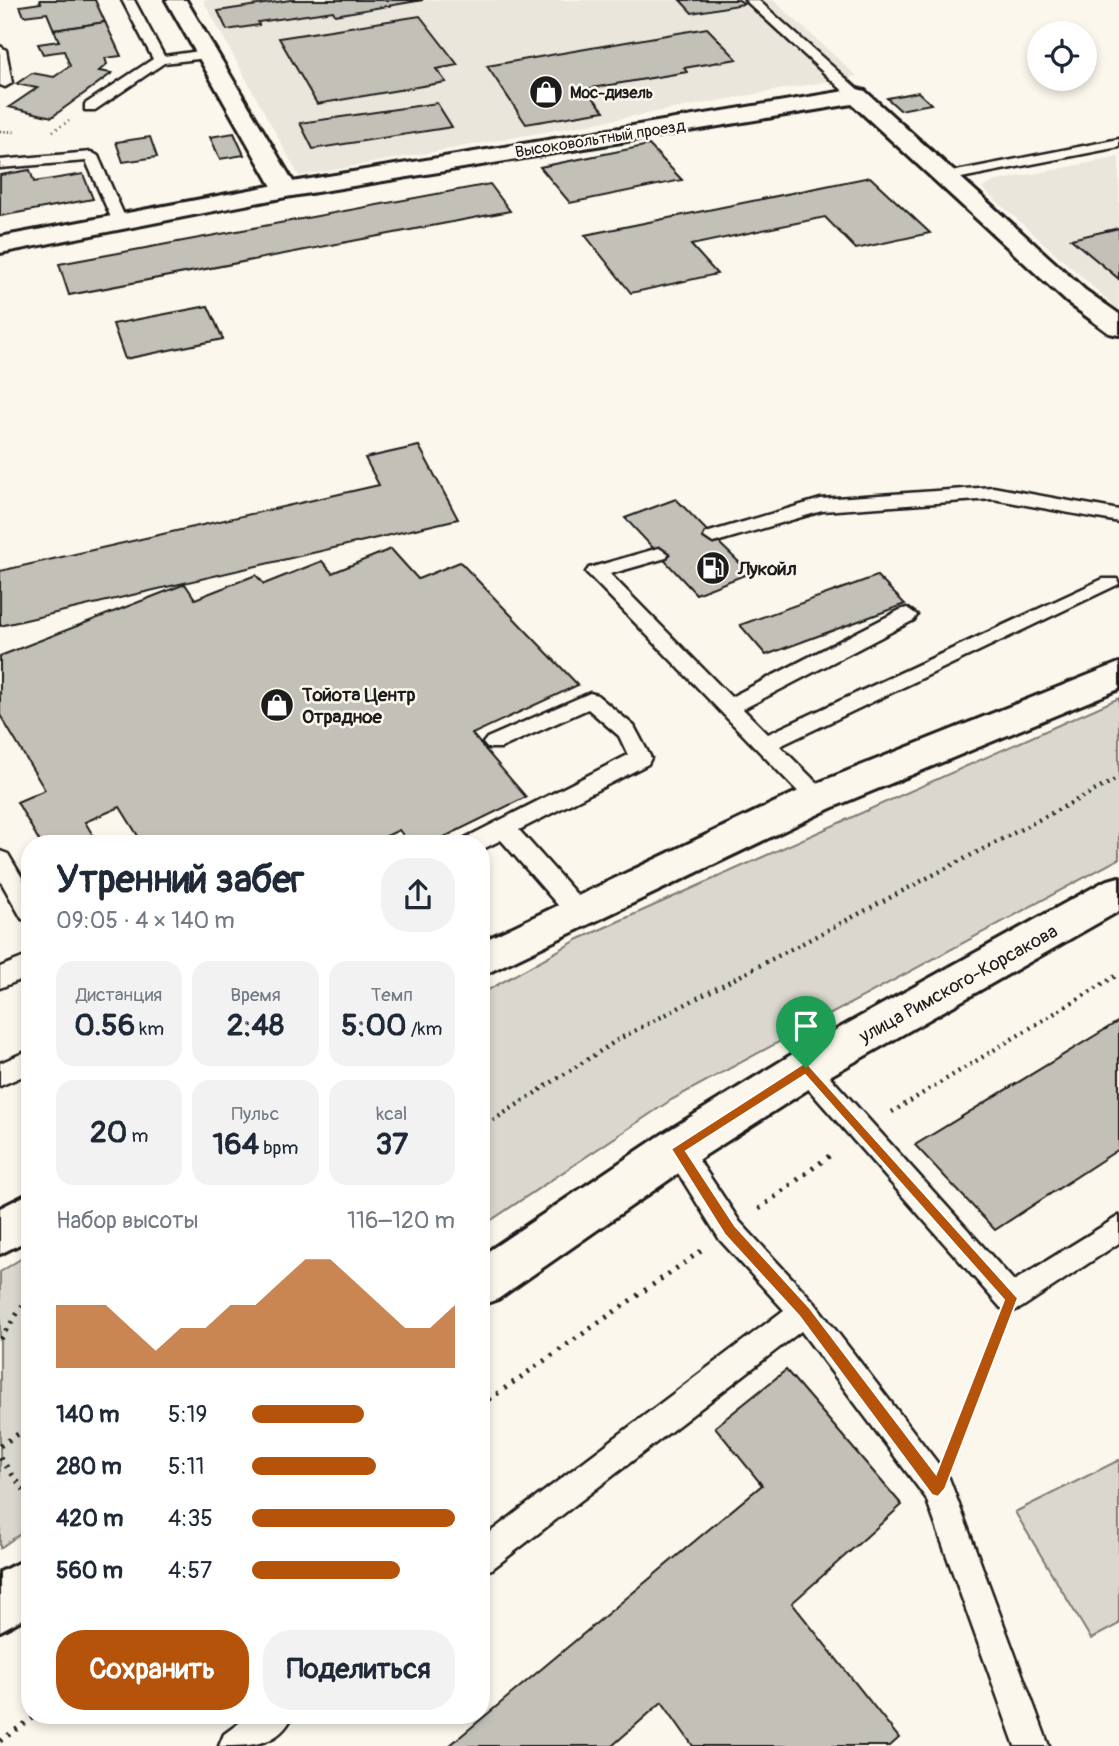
<!DOCTYPE html>
<html lang="ru">
<head>
<meta charset="utf-8">
<style>
	:root { --surface:#fff; --page:#f2f2f3; --text:#1f2937; --muted:#747a83; --accent:#b45309 }
	body { margin:0; font-family:Pangolin,sans-serif; background:var(--page); color:var(--text); height:100vh; display:flex; flex-direction:column; font-size:26px; white-space:nowrap }
	* { box-sizing:border-box; margin:0 }
	p { font-size:23px; color:var(--muted) }
	.icon { flex:none; width:38px; height:38px; fill:none; stroke:currentColor; stroke-width:2; stroke-linecap:round; stroke-linejoin:round }
	.map { position:relative; flex:1; overflow:hidden }
	.details { position:absolute; left:21px; top:835px; width:469px; height:889px; display:flex; flex-direction:column; background:var(--surface); border-radius:28px; box-shadow:0 4px 10px #0003 }
	.details>* { flex:none }
	.fabs { position:absolute; left:1027px; top:21px; display:grid; gap:14px }
	.fabs a { display:grid; place-items:center; width:70px; height:70px; border-radius:50%; background:var(--surface); box-shadow:0 4px 10px #0003; font-size:35px }
	.pin { position:absolute; display:grid; place-items:center; width:60px; height:60px; color:#fff; margin:-72px -30px; border-radius:50% 50% 50% 0; rotate:-45deg; box-shadow:0 0 7px #0007 }
	.pin .icon { rotate:45deg }
	.round { display:grid; place-items:center; flex:none; width:74px; height:74px; border-radius:28px; background:var(--page) }
	.headline { display:flex; align-items:center; justify-content:space-between; height:119px; padding:0 35px }
	h1 { font-size:38px; font-weight:700; line-height:52px }
	.figures { display:grid; grid-template-columns:repeat(3,1fr); gap:10px; height:119px; padding:7px 35px }
	.figures div { display:grid; align-content:center; border-radius:18px; background:var(--page); text-align:center }
	.figures b { font-size:30px; font-weight:700 }
	.figures small { font-size:19px; font-weight:400 }
	.figures p { font-size:19px }
	.chart { height:196px; padding:14px 35px }
	.chart p { display:flex; justify-content:space-between }
	.chart svg { width:100%; height:126px; margin-top:7px; fill:var(--accent); opacity:.7 }
	.button { display:flex; gap:14px; margin-top:auto; padding:14px 35px }
	.button a { flex:1; height:80px; border-radius:28px; background:var(--accent); color:#fff; font-size:28px; font-weight:700; line-height:80px; text-align:center }
	.button a+a { background:var(--page); color:var(--text) }
	ul { padding:0 35px; list-style:none; font-size:23px }
	li { display:grid; grid-template-columns:112px 84px 1fr; align-items:center; height:52px }
	li i { height:18px; border-radius:9px; background:var(--accent) }
	.map>svg:first-child { display:block }
	.built { fill:#eae6dc }
	.green { fill:#dad7ce; stroke:#7b7a75; stroke-width:2 }
	.building { fill:#c3c0b8; stroke:#1c1c1c; stroke-width:2 }
	.lines { fill:none; stroke-linecap:round; stroke-linejoin:round }
	.lane-casing { stroke:#1c1c1c; stroke-width:5 }
	.street-casing { stroke:#1c1c1c; stroke-width:6 }
	.secondary-casing { stroke:#1c1c1c; stroke-width:6 }
	.path-far2 { stroke:#1c1c1c; stroke-width:2.5; stroke-dasharray:1 3.5; stroke-linecap:butt }
	.path-far1 { stroke:#1c1c1c; stroke-width:4.5; stroke-dasharray:2 5; stroke-linecap:butt }
	.path { stroke:#1c1c1c; stroke-width:5; stroke-dasharray:2.5 7; stroke-linecap:butt }
	.lane { fill:#fbf7ec; fill-rule:evenodd }
	.street { fill:#fbf7ec; fill-rule:evenodd }
	.secondary { fill:#fbf7ec; fill-rule:evenodd }
	.route { fill:#b45309; stroke:#fff; stroke-width:2; fill-rule:evenodd }
	.labels { text-anchor:middle; stroke-width:5; stroke-linejoin:round; paint-order:stroke }
	.far-poi-label { font-size:16px; font-weight:bold; fill:#1c1c1c; stroke:#fbf7ec; text-anchor:start }
	.far-street-label { font-size:16px; fill:#1c1c1c; stroke:#fbf7ec }
	.poi-label { font-size:19px; font-weight:bold; fill:#1c1c1c; stroke:#fbf7ec; text-anchor:start }
	.street-label { font-size:19px; fill:#1c1c1c; stroke:#fbf7ec }
</style>
</head>
<body>
<div class="map">
<svg width="1119" height="1746" viewBox="0 0 1119 1746">
	<rect width="100%" height="100%" fill="#fbf7ec"/>
	<filter id="ink" filterUnits="userSpaceOnUse"><feTurbulence type="fractalNoise" baseFrequency=".0143" numOctaves="2"/><feDisplacementMap in="SourceGraphic" scale="14" xChannelSelector="R" yChannelSelector="G"/><feConvolveMatrix kernelMatrix="1 2 1 2 8 2 1 2 1" color-interpolation-filters="sRGB"/></filter>
	<g filter="url(#ink)">
		<g class="built">
			<path d="M203 0H773L857 76 299 176Z"/>
			<path d="M1119 157V310L982 188 996 181Z"/>
		</g>
		<g class="green">
			<path d="M1119 698V859L671 1100 481 1227V994L579 939Z"/>
			<path d="M30 1253V1527L0 1548V1272Z"/>
			<path d="M1119 1460V1624L1091 1639 1015 1512Z"/>
		</g>
		<g class="building">
			<path d="M40 0H95L105 22 54 30 47 13 24 16 20 6 41 3Z"/>
			<path d="M290 0H423L335 15 333 11 258 22 259 25 227 30 218 11Z"/>
			<path d="M680 0H739L744 4 692 13Z"/>
			<path d="M420 16 458 65 436 69 446 82 317 104 279 38Z"/>
			<path d="M105 22 121 56 105 58 107 64 99 71 112 73 52 117 9 107 37 88 16 84 32 73 54 77 70 66 64 51 43 54 38 44 59 41 54 30Z"/>
			<path d="M707 28 737 59 684 68 687 72 586 89 604 111 526 124 487 66Z"/>
			<path d="M918 92 931 104 900 110 887 98Z"/>
			<path d="M437 103 452 127 313 149 300 123Z"/>
			<path d="M234 133 244 155 220 159 210 137Z"/>
			<path d="M150 137 157 157 123 162 116 142Z"/>
			<path d="M649 145 682 180 570 203 540 167Z"/>
			<path d="M30 170 34 182 83 174 93 199 0 216V175Z"/>
			<path d="M870 177 930 233 856 249 825 217 691 245 717 274 631 293 585 235Z"/>
			<path d="M490 184 510 211 69 295 59 264Z"/>
			<path d="M1119 228V279L1071 239Z"/>
			<path d="M208 306 223 339 125 359 113 324Z"/>
			<path d="M419 446 458 519 0 626V571L379 485 365 458Z"/>
			<path d="M676 499 713 537 750 573 696 594 625 518Z"/>
			<path d="M391 549 418 579 460 562 578 685 472 734 526 797 430 844H410L399 830 370 844H143L120 807 85 822 97 842 41 844 17 802 45 790 0 715V656L185 584 195 599 256 575 264 584 322 561 332 573Z"/>
			<path d="M877 576 905 604 766 655 740 625Z"/>
			<path d="M1119 1021V1149L995 1230 915 1145Z"/>
			<path d="M786 1370 902 1505 792 1603 899 1738 890 1746H693L662 1702 612 1746H449L762 1485 715 1427Z"/>
		</g>
		<g class="lines">
			<g class="lane-casing">
				<g id="lane">
					<path d="M122 0H134L164 56 207 50 213 54 207 58 164 63 95 110H85V104L153 59Z"/>
					<path d="M745 0H758L862 93V99H852Z"/>
					<path d="M0 46 6 50 12 83 5 87 0 85Z"/>
					<path d="M1119 139V147L946 181 939 177 946 173Z"/>
					<path d="M91 152 98 156 127 222 125 225 120 226 113 222 86 161 0 168V160Z"/>
					<path d="M993 487 1119 510V522L993 499 822 511 713 543 704 537 706 533 821 499Z"/>
					<path d="M659 548 668 554 666 558 610 574 731 697 900 610 907 608 917 615 914 620 743 709 768 734 1103 579H1117L1119 584 780 746 826 792 829 798 826 804H810L586 572 589 568Z"/>
					<path d="M590 693 597 695 634 726 651 758 648 764 519 830 586 905 590 912 586 919 578 921 570 919 501 840 481 850V844H462L465 838 628 755 619 736 588 709 501 748H487L483 743 487 738Z"/>
					<path d="M0 851 8 854 30 891V921L22 919 0 880Z"/>
					<path d="M30 955V976L0 988V967Z"/>
					<path d="M30 1050V1073L0 1086V1063Z"/>
					<path d="M806 1057 815 1060 1014 1281 1119 1216V1243L1021 1308 1011 1312 1001 1308 797 1076 793 1068 797 1060Z"/>
					<path d="M677 1137 686 1141 740 1222 814 1302 949 1478 1049 1746H1015L926 1498 801 1331 492 1569 481 1573V1539L784 1310 720 1240 668 1157 664 1149 668 1141Z"/>
					<path d="M250 1715H293C279 1746 251 1746 219 1746L224 1734Z"/>
				</g>
			</g>
			<g class="street-casing">
				<path id="street" d="M166 0H186L298 190 295 195H277L274 190Z"/>
			</g>
			<g class="secondary-casing">
				<g id="secondary">
					<path d="M857 89 865 91 1085 290 1119 314V335L1109 333 1067 302 852 104 286 197 0 253V237L286 183Z"/>
					<path d="M1119 663V689L831 808 481 976V942L805 788Z"/>
					<path d="M1119 877V911L821 1081 693 1163 498 1299 481 1305V1256L661 1135 791 1055 1105 881Z"/>
					<path d="M30 1193V1239L0 1254V1208Z"/>
					<path d="M30 1557V1615L0 1631V1572Z"/>
				</g>
			</g>
			<g class="path-far2">
				<path d="M0 131 17 132"/>
				<path d="M53 131 69 121"/>
			</g>
			<g class="path-far1">
				<path d="M892 1112 1119 974"/>
				<path d="M481 1128 619 1039 1119 778"/>
			</g>
			<g class="path">
				<path d="M759 1209 833 1153"/>
				<path d="M0 1339 30 1295"/>
				<path d="M481 1405 701 1251"/>
				<path d="M0 1446 30 1426"/>
				<path d="M954 1446 999 1330"/>
				<path d="M0 1458 30 1498"/>
				<path d="M0 1741 37 1715"/>
			</g>
			<use href="#lane" class="lane"/>
			<use href="#street" class="street"/>
			<use href="#secondary" class="secondary"/>
		</g>
	</g>
	<path class="route" d="M806 1062 1018 1298 945 1489 938 1497 932 1495 799 1316 725 1235 671 1149ZM805 1075 1004 1300 936 1474 809 1307 735 1226 686 1151Z"/>
	<defs>
		<g id="shop-disc" transform="scale(1.75)"><circle r="9.5" fill="#1c1c1c" stroke="#fbf7ec"/><path d="M-5-2.5h2.3a2.7 3.5 0 0 1 5.4 0H5L5.5 6h-11ZM-1.5-2.5h3a1.5 2.3 0 0 0-3 0Z" fill="#fff"/></g>
		<g id="fuel-disc" transform="scale(1.75)"><circle r="9.5" fill="#1c1c1c" stroke="#fbf7ec"/><path d="M-5.5-6h7V0h2V4h1.3V-2.5L3-4.5l.8-.8L6-3V5H2.5V1h-1V6h-7ZM-4.2-4.7v3.2H.2V-4.7Z" fill="#fff"/></g>
	</defs>
	<g fill-rule="evenodd">
		<use href="#shop-disc" x="546" y="92"/>
		<use href="#fuel-disc" x="713" y="568"/>
		<use href="#shop-disc" x="277" y="705"/>
	</g>
	<g class="labels">
		<g class="far-poi-label">
			<text x="570" y="98">Мос-дизель</text>
		</g>
		<g class="far-street-label">
			<text transform="translate(600 138) rotate(-9)" y="6">Высоковольтный проезд</text>
		</g>
		<g class="poi-label">
			<text x="738" y="575">Лукойл</text>
			<text x="302" y="701">Тойота Центр<tspan x="302" dy="22">Отрадное</tspan></text>
		</g>
		<g class="street-label">
			<text transform="translate(958 983) rotate(-29)" y="7">улица Римского-Корсакова</text>
		</g>
	</g>
</svg>
<div class="fabs">
<a><svg class="icon" aria-label="locate" viewBox="0 0 24 24"><circle cx="12" cy="12" r="6"/><path d="M12 2v4M12 18v4M2 12h4M18 12h4"/></svg></a>
</div>
<div class="pin" style="left:806px;top:1068px;background:#1e9e55"><svg class="icon" aria-label="arrive" viewBox="0 0 24 24"><path d="M6 21V4h12l-3 4 3 4H6"/></svg></div>
<section class="details">
<div class="headline"><div><h1>Утренний забег</h1><p>09:05 · 4 × 140 m</p></div><a class="round"><svg class="icon" aria-label="share" viewBox="0 0 24 24"><path d="M12 15V3M7 8l5-5 5 5M5 13v7h14v-7"/></svg></a></div>
<div class="figures">
<div><p>Дистанция</p><b>0.56<small> km</small></b></div>
<div><p>Время</p><b>2:48</b></div>
<div><p>Темп</p><b>5:00<small> /km</small></b></div>
</div>
<div class="figures">
<div><b>20<small> m</small></b></div>
<div><p>Пульс</p><b>164<small> bpm</small></b></div>
<div><p>kcal</p><b>37</b></div>
</div>
<div class="chart"><p><span>Набор высоты</span>116–120 m</p>
<svg viewBox="0 0 160 44" preserveAspectRatio="none"><path d="M0 44V22L10 22L20 22L30 30L40 38L50 30L60 30L70 22L80 22L90 14L100 6L110 6L120 14L130 22L140 30L150 30L160 22V44z"/></svg>
</div>
<ul>
<li><b>140 m</b>5:19<i style="width:55%"></i></li>
<li><b>280 m</b>5:11<i style="width:61%"></i></li>
<li><b>420 m</b>4:35<i style="width:100%"></i></li>
<li><b>560 m</b>4:57<i style="width:73%"></i></li>
</ul>
<div class="button"><a>Сохранить</a><a>Поделиться</a></div>
</section>
</div>
</body>
</html>
